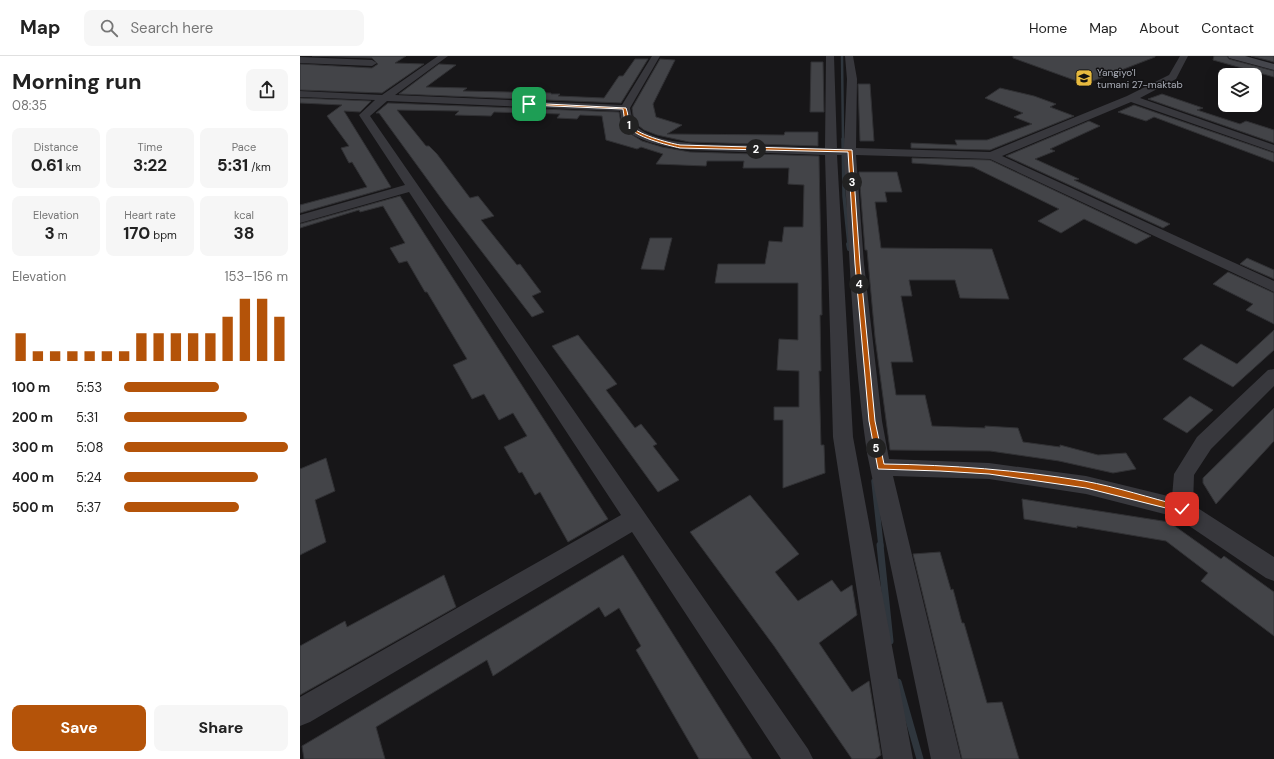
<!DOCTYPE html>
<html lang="en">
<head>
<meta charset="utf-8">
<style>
	:root { --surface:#fff; --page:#f6f6f6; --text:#222; --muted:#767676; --line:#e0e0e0; --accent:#b45309 }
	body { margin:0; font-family:"DM Sans",sans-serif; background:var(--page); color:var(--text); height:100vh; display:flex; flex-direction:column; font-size:15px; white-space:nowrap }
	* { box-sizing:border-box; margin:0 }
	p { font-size:13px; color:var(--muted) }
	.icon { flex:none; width:22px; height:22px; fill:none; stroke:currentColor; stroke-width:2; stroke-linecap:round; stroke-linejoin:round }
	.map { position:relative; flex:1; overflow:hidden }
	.drawer { display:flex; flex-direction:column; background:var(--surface); width:300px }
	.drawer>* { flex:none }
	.buttons { position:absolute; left:918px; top:12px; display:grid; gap:8px }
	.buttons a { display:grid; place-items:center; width:44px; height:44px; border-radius:8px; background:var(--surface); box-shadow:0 4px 16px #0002; font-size:20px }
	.pin { position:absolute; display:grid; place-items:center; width:34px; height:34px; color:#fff; margin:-17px; border-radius:8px; box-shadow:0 2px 6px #0006 }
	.km { position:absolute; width:20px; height:20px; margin:-10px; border-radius:50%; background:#222; color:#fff; font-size:11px; line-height:20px; text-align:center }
	.round { display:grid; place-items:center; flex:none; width:42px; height:42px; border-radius:8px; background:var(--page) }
	.head { display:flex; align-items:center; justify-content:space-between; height:68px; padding:0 12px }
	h1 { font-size:22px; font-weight:700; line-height:30px }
	.stats { display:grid; grid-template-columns:repeat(3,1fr); gap:6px; height:68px; padding:4px 12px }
	.stats div { display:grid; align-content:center; border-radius:8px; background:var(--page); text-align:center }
	.stats b { font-size:17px; font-weight:700 }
	.stats small { font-size:11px; font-weight:400 }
	.stats p { font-size:11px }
	.chart { height:112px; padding:8px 12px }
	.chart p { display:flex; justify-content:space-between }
	.chart svg { width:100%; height:72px; margin-top:4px; stroke:var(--accent); stroke-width:6 }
	.cta { display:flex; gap:8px; margin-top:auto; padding:8px 12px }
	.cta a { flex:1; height:46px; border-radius:8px; background:var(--accent); color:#fff; font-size:16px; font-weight:700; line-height:46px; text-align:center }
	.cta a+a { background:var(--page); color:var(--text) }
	ul { padding:0 12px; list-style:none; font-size:13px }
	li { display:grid; grid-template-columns:64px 48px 1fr; align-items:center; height:30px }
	li i { height:10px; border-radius:5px; background:var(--accent) }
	header { display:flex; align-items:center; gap:24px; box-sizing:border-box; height:56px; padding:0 20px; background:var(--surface); border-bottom:1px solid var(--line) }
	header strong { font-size:19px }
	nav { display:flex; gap:22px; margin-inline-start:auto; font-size:14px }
	.search { width:280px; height:36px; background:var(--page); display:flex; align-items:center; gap:10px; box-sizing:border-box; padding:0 14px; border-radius:8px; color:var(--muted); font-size:15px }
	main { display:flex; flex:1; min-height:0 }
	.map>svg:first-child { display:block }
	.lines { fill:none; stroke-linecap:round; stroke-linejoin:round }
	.stream-far4 { stroke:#2f363d; stroke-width:2.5 }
	.stream-far3 { stroke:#2f363d; stroke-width:3.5 }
	.stream-far2 { stroke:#2f363d; stroke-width:4 }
	.stream-far1 { stroke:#2f363d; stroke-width:5.5 }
	.stream { stroke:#2f363d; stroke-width:7 }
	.building { fill:#434448; stroke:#313134 }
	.minor { fill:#38383d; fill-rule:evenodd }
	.secondary { fill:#46474d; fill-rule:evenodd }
	.route { fill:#b45309; stroke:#fff }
	.labels { text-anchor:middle; stroke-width:3; stroke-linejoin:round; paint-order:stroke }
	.far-poi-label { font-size:10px; fill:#a9adb7; stroke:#121113; text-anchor:start }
</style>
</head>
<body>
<header>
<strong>Map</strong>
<div class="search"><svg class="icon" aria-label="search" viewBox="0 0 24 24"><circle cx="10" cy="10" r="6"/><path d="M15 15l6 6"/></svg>Search here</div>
<nav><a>Home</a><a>Map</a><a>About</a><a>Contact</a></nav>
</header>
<main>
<section class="drawer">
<div class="head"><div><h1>Morning run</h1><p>08:35</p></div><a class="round"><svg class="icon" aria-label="share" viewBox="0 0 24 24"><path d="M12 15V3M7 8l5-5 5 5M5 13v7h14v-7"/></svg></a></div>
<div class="stats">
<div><p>Distance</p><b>0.61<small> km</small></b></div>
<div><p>Time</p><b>3:22</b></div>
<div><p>Pace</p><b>5:31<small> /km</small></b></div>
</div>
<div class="stats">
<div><p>Elevation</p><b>3<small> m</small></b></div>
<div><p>Heart rate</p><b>170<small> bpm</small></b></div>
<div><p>kcal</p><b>38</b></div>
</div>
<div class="chart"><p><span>Elevation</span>153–156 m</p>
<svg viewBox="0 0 160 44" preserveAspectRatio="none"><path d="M5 44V27M15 44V38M25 44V38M35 44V38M45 44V38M55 44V38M65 44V38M75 44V27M85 44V27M95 44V27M105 44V27M115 44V27M125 44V17M135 44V6M145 44V6M155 44V17"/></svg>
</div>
<ul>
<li><b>100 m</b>5:53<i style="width:58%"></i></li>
<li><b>200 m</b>5:31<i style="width:75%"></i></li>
<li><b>300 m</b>5:08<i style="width:100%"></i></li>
<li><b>400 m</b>5:24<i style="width:82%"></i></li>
<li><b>500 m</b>5:37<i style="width:70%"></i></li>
</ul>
<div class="cta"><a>Save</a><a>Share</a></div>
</section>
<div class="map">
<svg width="974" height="703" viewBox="0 0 974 703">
	<rect width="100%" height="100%" fill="#171618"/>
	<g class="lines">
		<path class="stream-far4" d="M542 0 543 84"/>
		<path class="stream-far3" d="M543 83 544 140 549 189"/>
		<path class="stream-far2" d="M548 188 549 193"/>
		<path class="stream-far1" d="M574 425 581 490"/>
		<g class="stream">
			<path d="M580 489 590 585"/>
			<path d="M598 626 620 703"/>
		</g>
	</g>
	<g class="building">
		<path d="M12 0H106L95 7 124 8 82 37 0 34V8L72 12 78 8 72 2Z"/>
		<path d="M713 0H855V1L785 28 713 2Z"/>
		<path d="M914 0H927L929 3 974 15V21L913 4Z"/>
		<path d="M951 0H974V6Z"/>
		<path d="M335 3H348L321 47 99 38 139 8 156 9 126 31 167 32 163 35 251 37V38H260L258 40 304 42 319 20H323Z"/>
		<path d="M360 3 375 4 353 48 356 61 382 69 367 78 484 79 485 76H518V90L389 86 357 79 344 74 334 66 332 52Z"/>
		<path d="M511 6H523L524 56H510Z"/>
		<path d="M558 28H570L574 85H560Z"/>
		<path d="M700 32 734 40 756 48 750 51 774 60 690 94 611 92V87L657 89 655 84H687L732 68 714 61 723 57 685 42Z"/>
		<path d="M862 38 903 52 897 54 940 68 946 65 974 74V87L848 43Z"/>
		<path d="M0 42 71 45 60 56 44 55 91 131 0 157V149L67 131 52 106 49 107 41 92 49 90 27 60 42 49 0 47Z"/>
		<path d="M88 47 319 56 321 67 326 75 342 85 362 91 390 96 519 100 522 259H520L521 315H519L521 389H524L525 417 483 432V364H474V351H499V315L477 314 479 283 498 284V227H415L418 208H465L469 185 482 186 484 171H503L504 129 488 128 489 112H443L444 105H407L406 110 356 108 363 98 341 91 337 93 306 84 302 60 280 59 277 63 257 62 260 58 194 56 191 60 155 59 159 55 97 54 126 90H129L137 98 170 142 178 140 194 160 181 164 217 209 220 208 241 236 232 240 244 256 232 261 146 149 79 57H76Z"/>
		<path d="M834 49 974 97V106L854 61 846 65 818 56Z"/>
		<path d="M789 65 800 70 750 93 755 95 735 103 779 123 774 124 870 168 863 172 706 100Z"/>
		<path d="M612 102 690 104 851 180 836 188 784 163 761 177 738 165 759 153 673 111 612 107Z"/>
		<path d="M559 116H597L602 136H585L587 146H575L581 192 692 193 709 243 660 242 655 224H609L612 240H601L613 306H591L596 339H625L632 370 685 372V370L718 372 723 386 760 391V389L798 399 826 397 836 413 813 417 759 405 690 395 590 394 575 281 567 194H565Z"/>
		<path d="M100 140 308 463 268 486 240 436 235 439 222 416 219 417 204 391 227 380 213 357 199 364 184 338 172 343 153 309 167 303 127 236H125L107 205 99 207 90 192 105 187 83 150 60 156 59 154 0 172V168Z"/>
		<path d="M350 182H372L364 214 341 213Z"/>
		<path d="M947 202 974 214V223L940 208Z"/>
		<path d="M928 216 974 237V268L946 254 953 248 913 228Z"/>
		<path d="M974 274V294L933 331 883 303 901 288 937 308Z"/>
		<path d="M278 279 317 328 306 334 335 372 341 368 357 388 353 390 379 424 358 436 252 290Z"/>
		<path d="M890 340 913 354 887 377 863 363Z"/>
		<path d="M974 352V385L916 448 903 427V422Z"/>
		<path d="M26 402 35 435 15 444 26 486 0 499V413Z"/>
		<path d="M450 439 499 498 475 516 498 545 532 524 541 536 552 529 557 559 519 587 552 636 569 625 581 699 575 703H552L474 590 390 476Z"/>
		<path d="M722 443 869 466 921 503 924 500 974 536V580L901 525 908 517 866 485 777 470V472L724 463Z"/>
		<path d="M640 496 651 534 653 533 662 567H664L687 647 702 646 719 703H662L613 498Z"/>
		<path d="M323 499 452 703H399L336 594 341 590 319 552 305 561 299 551 193 620 187 604 76 671 85 703H4L2 690Z"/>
		<path d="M144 519 156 551 0 639V590L45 565 47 571Z"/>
	</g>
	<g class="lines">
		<g class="minor">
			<path d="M138 0H148L95 39 322 49 352 0H360L330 52 333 67C354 92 421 88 451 89 476 90 501 91 525 92L526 0H534L537 92H544L547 23 545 0H553L557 23 556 92 690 96 827 40 869 19 880 0H888L876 23 840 42 974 89V96L831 46 702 100 974 225V236L690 103 556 99 564 208 582 365 589 403 689 407 786 420 872 441 874 418 897 381 968 314 974 313V330L911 393 894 419 893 449 974 501V525L966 522 876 461 786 438 689 423 593 420 661 703H631L567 397C553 299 549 198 544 99H537L553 381 613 703H583L533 381 525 99 390 94C372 92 330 86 322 67 321 64 321 59 320 55L87 45 70 60 508 693 513 703H481L332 476 10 666 0 670V641L321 459 109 136 0 167V159L105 129 59 59 75 44 0 41V35L82 39Z"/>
			<path d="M0 1 72 4 77 7 72 10 0 7Z"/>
		</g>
		<path class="secondary" d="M928 0H945L974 8V14L929 2Z"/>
	</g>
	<path class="route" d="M227 47 326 52C328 57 328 63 330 68 334 78 369 87 380 89L552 94 560 208 575 365 584 408C651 409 718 414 784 425 817 431 850 442 882 450L885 451V455L882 456 786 432 689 418 640 415 578 413 569 365 555 208 548 96 380 92C367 89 334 81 327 69 324 65 324 58 323 53L229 49Z"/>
	<defs>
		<g id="school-square" transform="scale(0.9)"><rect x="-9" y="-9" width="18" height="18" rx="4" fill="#e7ba3f" stroke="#121113"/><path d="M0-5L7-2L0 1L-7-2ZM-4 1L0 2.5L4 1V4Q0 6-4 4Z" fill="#111"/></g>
	</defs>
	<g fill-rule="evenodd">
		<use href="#school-square" x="784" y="22"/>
	</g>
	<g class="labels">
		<g class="far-poi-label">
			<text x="797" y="20">Yangiyo'l<tspan x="797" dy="12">tumani 27-maktab</tspan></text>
		</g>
	</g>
</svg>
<div class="buttons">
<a><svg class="icon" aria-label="layers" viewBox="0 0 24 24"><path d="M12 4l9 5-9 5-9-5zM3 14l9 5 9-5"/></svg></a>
</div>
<div class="pin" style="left:229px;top:48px;background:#1e9e55"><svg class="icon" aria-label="arrive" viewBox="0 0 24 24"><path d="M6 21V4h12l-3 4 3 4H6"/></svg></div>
<div class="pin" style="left:882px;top:453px;background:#d93025"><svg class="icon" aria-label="check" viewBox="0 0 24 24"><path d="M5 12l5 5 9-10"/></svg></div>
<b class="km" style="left:329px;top:69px">1</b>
<b class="km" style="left:456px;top:93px">2</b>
<b class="km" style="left:552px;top:126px">3</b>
<b class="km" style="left:559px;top:228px">4</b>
<b class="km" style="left:576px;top:392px">5</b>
</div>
</main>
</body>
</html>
